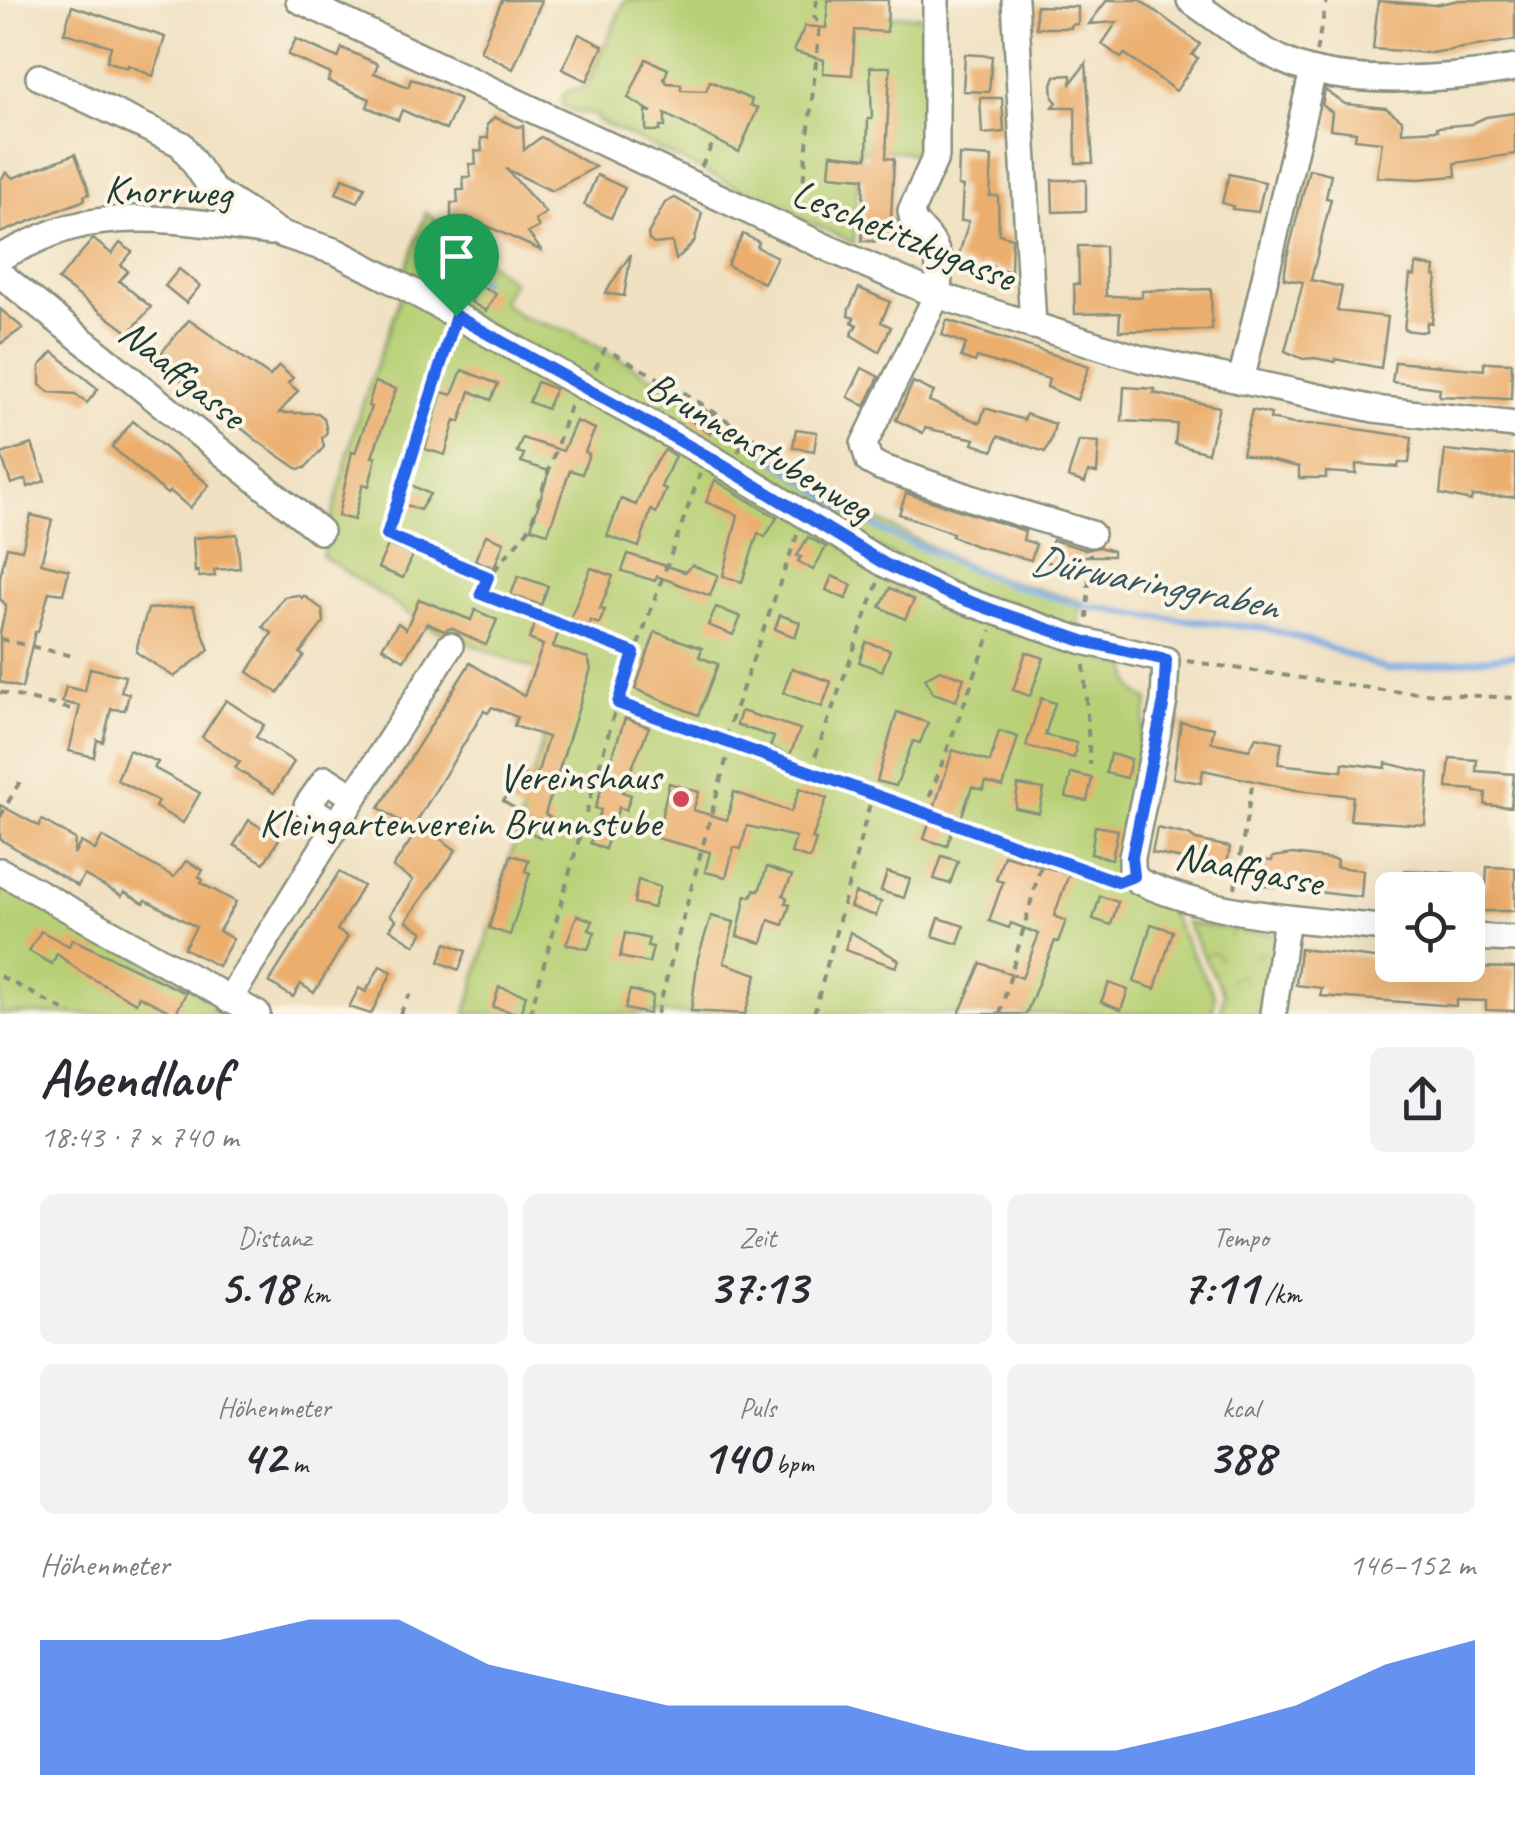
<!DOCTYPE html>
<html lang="de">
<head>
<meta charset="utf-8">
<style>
	:root { --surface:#fff; --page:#f2f2f3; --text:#2b2b33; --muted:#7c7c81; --accent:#2563eb }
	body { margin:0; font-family:Caveat,sans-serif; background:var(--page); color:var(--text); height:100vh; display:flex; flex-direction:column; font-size:38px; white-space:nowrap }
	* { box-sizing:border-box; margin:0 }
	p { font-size:32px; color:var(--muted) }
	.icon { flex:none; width:55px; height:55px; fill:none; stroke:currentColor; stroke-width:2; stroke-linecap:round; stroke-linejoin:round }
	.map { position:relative; height:1014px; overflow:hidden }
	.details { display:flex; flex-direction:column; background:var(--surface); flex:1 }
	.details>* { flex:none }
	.tools { position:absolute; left:1375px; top:872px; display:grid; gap:20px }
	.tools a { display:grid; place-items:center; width:110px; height:110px; border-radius:15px; background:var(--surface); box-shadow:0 10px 40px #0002; font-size:50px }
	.pin { position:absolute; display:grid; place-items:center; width:85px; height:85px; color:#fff; margin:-102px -42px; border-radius:50% 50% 50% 0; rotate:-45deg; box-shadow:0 0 10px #0007 }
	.pin .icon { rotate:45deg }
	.round { display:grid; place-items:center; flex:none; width:105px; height:105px; border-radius:15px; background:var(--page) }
	.headline { display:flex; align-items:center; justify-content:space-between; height:170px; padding:0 40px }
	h1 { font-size:55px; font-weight:700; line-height:75px }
	.figures { display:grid; grid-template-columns:repeat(3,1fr); gap:15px; height:170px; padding:10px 40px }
	.figures div { display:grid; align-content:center; border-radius:15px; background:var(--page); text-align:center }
	.figures b { font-size:50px; font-weight:700 }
	.figures small { font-size:28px; font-weight:400 }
	.figures p { font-size:28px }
	.chart { height:280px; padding:20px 40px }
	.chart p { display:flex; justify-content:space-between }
	.chart svg { width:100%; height:180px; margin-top:10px; fill:var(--accent); opacity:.7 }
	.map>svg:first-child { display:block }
	.park { fill:url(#park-crowns); stroke:#6b8655; stroke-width:2.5 }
	.garden { fill:#b7d076; stroke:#6b8655; stroke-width:2.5 }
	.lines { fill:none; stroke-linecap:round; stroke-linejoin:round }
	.stream { stroke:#7baae5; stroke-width:6 }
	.building { fill:#ebae6d }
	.minor-casing { stroke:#888f7b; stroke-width:30 }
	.path { stroke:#888f7b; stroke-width:4; stroke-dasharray:8 8; stroke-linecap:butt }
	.minor { stroke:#fff; stroke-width:25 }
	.route-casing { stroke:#fff; stroke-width:20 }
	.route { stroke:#2563eb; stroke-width:12 }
	.poi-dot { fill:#d1495b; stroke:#fcf5e5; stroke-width:4 }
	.labels { text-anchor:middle; stroke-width:8; stroke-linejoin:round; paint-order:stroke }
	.street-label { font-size:40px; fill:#1f3d34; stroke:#fcf5e5 }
	.poi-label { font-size:40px; fill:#1f3d34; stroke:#fcf5e5; text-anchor:end }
	.water-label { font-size:42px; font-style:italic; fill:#365860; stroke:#fcf5e5 }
</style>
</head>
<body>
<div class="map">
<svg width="1515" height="1014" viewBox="0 0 1515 1014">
	<defs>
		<pattern id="park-crowns" width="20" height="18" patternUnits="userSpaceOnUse" patternTransform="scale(2.5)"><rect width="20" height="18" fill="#b7d076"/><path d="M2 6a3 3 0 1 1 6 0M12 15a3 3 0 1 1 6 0" fill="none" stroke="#94aa62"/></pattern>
	</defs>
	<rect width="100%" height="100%" fill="#fcf5e5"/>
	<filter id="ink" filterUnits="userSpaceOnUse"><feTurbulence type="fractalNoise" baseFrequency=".01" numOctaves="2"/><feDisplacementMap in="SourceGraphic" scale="20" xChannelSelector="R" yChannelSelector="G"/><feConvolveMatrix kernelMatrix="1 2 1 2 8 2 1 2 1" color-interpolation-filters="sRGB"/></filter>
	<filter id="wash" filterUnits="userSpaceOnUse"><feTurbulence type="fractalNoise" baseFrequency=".0048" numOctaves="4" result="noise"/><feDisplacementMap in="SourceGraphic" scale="40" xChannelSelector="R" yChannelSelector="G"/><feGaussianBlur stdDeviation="2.25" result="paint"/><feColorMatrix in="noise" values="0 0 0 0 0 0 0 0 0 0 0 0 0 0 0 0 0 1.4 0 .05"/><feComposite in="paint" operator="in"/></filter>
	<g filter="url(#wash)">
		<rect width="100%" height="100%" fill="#f0e1c2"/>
		<path class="park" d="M1186 923 1279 935 1268 1014H1220L1224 994Z"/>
		<g class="garden">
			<path d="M625 0H870L871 14 930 17 929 158 901 151H859L854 243 596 120V115L574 112 562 106V98L567 91 586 88Z"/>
			<path d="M426 212 512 281 502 302 521 317 571 332 678 391 838 500 985 574 1082 602 1076 634 943 586 403 278Z"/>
			<path d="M403 289 705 459 1082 652 1129 666C1129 684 1132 692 1149 700L1135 766 1140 781 1118 883 1167 907 1215 996 1212 1014H466L560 679 432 629 322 556 356 423Z"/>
			<path d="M0 882 238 1014H0Z"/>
		</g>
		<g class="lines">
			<g class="stream">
				<path d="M425 245 482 282"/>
				<path d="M755 445 845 509 885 532 1005 583 1081 605 1148 616 1264 628 1311 641 1388 670 1515 655"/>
			</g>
		</g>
		<g id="blocks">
			<g class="building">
				<path d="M502 0H542L513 69 480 51Z"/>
				<path d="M828 0H888L887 32 855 30 852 75 823 73 824 60 796 52 794 49 805 26 826 28Z"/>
				<path d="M1107 0H1140L1200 44 1192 55 1198 58 1176 91 1125 54 1121 58 1102 44 1117 22 1089 24Z"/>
				<path d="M1459 0H1515V40L1431 53 1373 49 1378 1 1435 5Z"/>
				<path d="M72 6 165 37 153 76 128 65 127 68 107 61 111 46 64 33Z"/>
				<path d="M1036 6 1078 7V24L1071 25V28H1036Z"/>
				<path d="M579 34 603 46 587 81 562 69Z"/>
				<path d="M296 39 338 58 342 48 378 64 374 73 408 87 411 79 421 82 460 99 446 130 402 110 398 120 367 107 370 99 328 81 331 74 288 55Z"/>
				<path d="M965 54 992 56 989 92 963 91Z"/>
				<path d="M646 59 668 69 664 79 667 83 681 84V90L706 91 710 81 752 100 750 105 758 108 739 152 665 114V127H660V131H646V111L652 112 628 98Z"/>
				<path d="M1086 63 1093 163H1076L1075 107H1053L1057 102 1053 98 1052 84 1055 76 1071 75V83Z"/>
				<path d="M870 67H890L886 158 894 159 891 218 896 220V242L862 241 864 178 829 175 831 154 867 158 868 119H872Z"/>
				<path d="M1325 90 1345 104 1386 108 1402 120V132L1438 130 1437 127 1471 124 1486 117 1515 113V154L1455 163 1456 176 1418 179 1377 177 1382 142 1355 139 1356 132 1330 129 1332 112 1322 105Z"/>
				<path d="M980 98H1002L1004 132 982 134Z"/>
				<path d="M494 117 517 127 523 126 524 150 541 137 595 167 552 191 506 169 546 213 535 220 539 227 528 233 542 251 467 217 451 219V203H458L457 190H464L463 177H471L469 164H476L475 151H482L481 138H488L487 125Z"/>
				<path d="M75 154 87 185 89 194 84 196 85 200 0 233V181L6 172 13 178Z"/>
				<path d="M959 155 992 157 990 196H998L999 234 1012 238 1011 272 983 264 981 269 957 261 969 221H961L963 187 958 186Z"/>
				<path d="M1309 169 1331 174 1326 198 1331 199 1311 280 1342 287 1337 311 1388 317 1381 368 1335 359V362L1315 358 1303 359 1285 351 1303 282 1284 279 1287 257Z"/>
				<path d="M1229 174 1265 182 1258 212 1232 209 1233 206 1222 203Z"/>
				<path d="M597 175 625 188 611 218 584 205Z"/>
				<path d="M343 178 365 187 358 202 336 193Z"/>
				<path d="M1052 180H1086V211L1053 212Z"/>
				<path d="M675 198 702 213 694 242 676 260 672 242 654 244 649 240 648 234 665 203Z"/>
				<path d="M743 234 759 242 757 247 777 257 764 283 727 265Z"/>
				<path d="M93 239 112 254 120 243 132 252 121 265 128 271 119 281 151 307 129 333 58 280Z"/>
				<path d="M1078 246H1105L1106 296 1142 297V291L1211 289 1212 330 1119 331 1120 313 1075 314 1074 284H1079Z"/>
				<path d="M631 254 624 296 605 293Z"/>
				<path d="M1416 264 1435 267 1434 276H1437L1432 323 1427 322 1426 331 1421 332 1404 330 1410 275 1415 276Z"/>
				<path d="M179 269 200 286 186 303 165 286Z"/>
				<path d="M480 286 496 294 486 311 471 302Z"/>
				<path d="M859 288 890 302 881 322 891 327 879 352 851 335 857 325 852 322 854 318 848 316 849 309Z"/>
				<path d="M0 309 23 328 0 344Z"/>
				<path d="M189 320 270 376 279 366 293 378 288 383 298 391 279 413H318L324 418 327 432 322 438 324 447 305 468 298 469 256 440 156 359Z"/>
				<path d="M947 320 1089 366 1077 400 1047 387 1049 379 977 357 975 362 961 357 966 344 942 335Z"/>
				<path d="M53 352 98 389 87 403 75 394 49 392 40 385V366Z"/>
				<path d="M1395 362 1484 370V362L1512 363 1511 399 1439 396 1440 388 1392 382Z"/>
				<path d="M862 368 879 377 865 406 848 397Z"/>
				<path d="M462 370 498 384 491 400 470 391 460 422 455 420 445 455 425 449 442 392 452 395Z"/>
				<path d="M375 382 396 389 372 457H376L369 486 363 484 354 520 338 516 352 452 355 453 371 407 368 406Z"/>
				<path d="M537 382 555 389 547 409 529 402Z"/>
				<path d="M913 382 934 392 929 401 980 423 985 408 1024 420 1026 414 1055 424 1051 440 1045 452 998 436 993 451 973 444 975 439 925 428 923 433 896 420Z"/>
				<path d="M1124 387 1155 389 1154 393 1219 407 1208 453 1175 444 1177 424 1122 421Z"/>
				<path d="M697 404 720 420 710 434 687 418Z"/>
				<path d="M1252 410 1271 414 1270 419 1294 424H1322L1412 437 1409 463H1399L1398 467 1356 464V474L1326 472V478H1299V467L1242 454Z"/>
				<path d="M133 421 209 485 190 508 170 491 167 494 112 447Z"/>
				<path d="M576 421 595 429 585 452 589 454 582 474 570 470 548 533 531 528 549 471 521 462 524 454 517 452 522 438 563 451Z"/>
				<path d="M796 429 817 432 814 451 793 447Z"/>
				<path d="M1079 441 1099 442 1097 473 1088 472 1085 483 1068 477Z"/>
				<path d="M32 444 45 481 28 487 26 479 11 484 1 454Z"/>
				<path d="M665 450 675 456 661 487 666 489 656 513 651 510 639 547 607 536 621 499 636 505 648 474Z"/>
				<path d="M1445 450 1495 455 1515 454V497L1472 496 1471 501 1440 494Z"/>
				<path d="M715 480 777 518 765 537 758 533 742 582 723 576 738 515 706 502Z"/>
				<path d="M409 484 430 494 420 510 401 503Z"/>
				<path d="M906 493 1025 531 1023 540 1036 544 1031 560 976 546 952 536 953 533 899 514Z"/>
				<path d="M31 515 52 520 41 563 69 570 63 594 49 592 38 632H35L22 688 0 682V634L6 605 0 599V577L7 547 22 550Z"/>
				<path d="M237 534 240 568 214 570 215 576 199 577 198 571 195 572 193 538Z"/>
				<path d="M486 535 504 542 494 568 475 560Z"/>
				<path d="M808 537 826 547 813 570 798 561 801 557 797 556Z"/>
				<path d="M1053 540 1086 550 1099 547 1113 551V556H1082L1081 571 1044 561Z"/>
				<path d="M388 545 413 555 403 578 378 568Z"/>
				<path d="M628 554 685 572 692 565 718 575 710 596 657 576 655 581 622 571Z"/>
				<path d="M591 568 613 576 600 609 605 610 599 624 591 621 589 627 570 619Z"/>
				<path d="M518 576 548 586 541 605 511 595Z"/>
				<path d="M832 576 852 585 846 599 826 590Z"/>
				<path d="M890 588 914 600 905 619 880 607Z"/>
				<path d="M298 595 302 598 304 596 322 609 324 622 300 653 304 656 278 693 248 672 272 633 263 627 284 597Z"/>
				<path d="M419 599 471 620 475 610 497 620 486 645 451 628 444 631 427 623 404 660 382 647 398 623 406 629Z"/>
				<path d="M193 606 209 650 174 677 136 652 139 639 148 609Z"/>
				<path d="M716 607 741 617 733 635 708 625Z"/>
				<path d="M780 615 800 622 795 637 775 629Z"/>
				<path d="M536 622 559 631 553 647 588 658 591 669 545 814 556 821 550 836 542 832 540 837 522 829 527 815 503 801 520 773 535 782 548 737 514 726 517 717 492 707 488 713 484 711 412 829 379 808 470 663 524 696 543 645 529 639Z"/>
				<path d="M655 632 702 648 699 657 718 664 698 715 635 689Z"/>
				<path d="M866 642 890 650 882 671 859 662Z"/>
				<path d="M1026 652 1044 658 1030 696 1013 690Z"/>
				<path d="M90 668 125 676 121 692 129 694 125 710 111 709 103 742 97 740 94 757 69 751 80 706 62 702 66 687 85 691Z"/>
				<path d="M792 668 831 682 822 707 783 693Z"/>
				<path d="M940 670 964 678 956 701 933 693 925 678Z"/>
				<path d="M1041 698 1055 703 1045 735 1077 743 1074 758 1026 746Z"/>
				<path d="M226 700 264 725 256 737 294 762 274 793 235 768 240 762 202 737Z"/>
				<path d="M741 711 800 729 790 755 770 747 774 737 737 725Z"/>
				<path d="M897 712 928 723 920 743 913 741 896 786 877 781Z"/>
				<path d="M625 718 649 727 622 792 631 795 626 810 619 807 605 849 590 843 601 810 595 808Z"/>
				<path d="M1181 722 1214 728 1211 742 1249 750 1256 737 1282 742 1278 764 1342 771 1343 763 1386 768V763L1429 773 1425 825 1350 820 1353 796 1296 790 1203 770 1201 783 1173 778Z"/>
				<path d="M999 731 1018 737 1003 787 986 782 983 790 972 787 961 818 957 816 947 846 924 839 953 750 990 762Z"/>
				<path d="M129 750 158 762 154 768 200 793 183 823 155 807 158 801 117 780Z"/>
				<path d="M1110 754 1131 759 1127 778 1106 773Z"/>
				<path d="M1450 758 1477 760 1476 771 1514 774 1511 807 1485 805 1486 793 1475 792V790L1447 788Z"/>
				<path d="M1071 773 1092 778 1087 801 1066 797Z"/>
				<path d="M669 783 699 792 693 810 727 820 734 792 791 812 800 788 827 798 812 839 816 840 810 859 791 853 796 837 747 826 741 849 734 847 726 877 705 872 710 852 657 838Z"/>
				<path d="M1018 785 1044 789 1039 813 1015 808Z"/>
				<path d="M0 805 39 826 42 820 75 839 74 854 81 842 95 850 102 837 174 877 186 861 203 870 199 877 203 880 201 883 236 902 219 931 233 939 218 966 184 948 196 927 146 900 144 903 124 892 122 896 84 875 78 886 0 839Z"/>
				<path d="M249 820 279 839 264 863 234 845Z"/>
				<path d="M421 825 456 850 406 921 423 932 415 945 390 929 396 920 390 915 413 880 393 867Z"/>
				<path d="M1095 826 1118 830 1112 859 1091 854Z"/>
				<path d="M1157 828 1189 835 1196 840 1230 847 1225 875 1197 870V867L1182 865 1183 859 1152 853Z"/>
				<path d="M1293 854 1337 860 1336 867 1363 870 1361 897 1257 885 1260 860 1272 861 1273 857Z"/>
				<path d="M511 855 529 860 525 871 530 873 510 935 489 928Z"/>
				<path d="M1004 855 1069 874 1054 916 1066 921 1058 942 1055 941 1026 1014H959L981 963 1022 978 1039 934 1011 923 1009 928 989 921 1003 882 996 880Z"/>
				<path d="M942 856 958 861 950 884 934 879Z"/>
				<path d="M767 867 792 876 783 895 787 898 785 903 790 905 783 925 769 920 762 943 737 936 746 895 751 897 754 890 759 891Z"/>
				<path d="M1487 867 1515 868V911H1481L1482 885H1486Z"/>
				<path d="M1405 870 1454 873 1453 890H1403Z"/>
				<path d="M339 872 363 886 337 930 348 937 314 993 301 984 293 997 269 982Z"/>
				<path d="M887 872 910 879 904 898 881 891Z"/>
				<path d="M638 880 660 887 653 908 634 903Z"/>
				<path d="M855 893 881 902 876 916 850 907Z"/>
				<path d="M1100 896 1118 902 1111 925 1093 919Z"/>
				<path d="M577 915 593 921 589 930 595 932 588 949 566 944Z"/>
				<path d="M711 916 734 922 724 963 757 974 745 1014 691 1011 698 958Z"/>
				<path d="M939 918 964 926 958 944 933 936Z"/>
				<path d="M1151 924 1173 931 1155 989 1134 982Z"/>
				<path d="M41 931 69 946 72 939 186 993 177 1011 173 1013 139 996 136 1003 81 972 57 954 52 964 29 951Z"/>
				<path d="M850 932 899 960 896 967 845 950Z"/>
				<path d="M625 933 649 939 647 946 653 947 649 963 620 957Z"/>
				<path d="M446 943 466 951 459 970 439 962Z"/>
				<path d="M1300 949 1392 960V965L1515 968V1011L1486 1010V1001L1456 1000V1006L1320 996 1322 988 1296 985Z"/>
				<path d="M380 966 392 972 371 1014 349 1007 359 988 366 992Z"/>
				<path d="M1109 983 1128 990 1121 1010 1101 1002Z"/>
				<path d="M499 987 526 995 520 1014 493 1007Z"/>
				<path d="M630 990 653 996 649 1014 625 1009Z"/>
			</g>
		</g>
	</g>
	<g filter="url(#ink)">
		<use href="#blocks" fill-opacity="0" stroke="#888f7b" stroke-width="2.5"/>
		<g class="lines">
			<g class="minor-casing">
				<g id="minor">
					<path d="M299 0 830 249 937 295 1141 359 1374 409 1515 425"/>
					<path d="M936 0V156L911 211 914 224C940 242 942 265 937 295L864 444 869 461 880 467 980 501 1091 534"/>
					<path d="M1015 0 1033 326"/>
					<path d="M1190 0C1221 22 1252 46 1287 62 1344 88 1454 79 1515 68"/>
					<path d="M39 77 181 144 213 190 281 234 337 252 410 290 707 455 885 564 949 595 997 612 1083 641 1166 660 1164 701 1132 857V871L1138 881C1214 916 1310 920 1392 929"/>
					<path d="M0 257C23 247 47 233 71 227 136 210 206 224 271 232"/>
					<path d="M0 274 320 531"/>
					<path d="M1241 381 1313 71"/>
					<path d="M354 797 450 646"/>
					<path d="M0 871 257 1014"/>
					<path d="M1468 937 1515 939"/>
					<path d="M229 1000 354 797 326 779 307 806 336 825"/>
					<path d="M1273 1014 1287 918"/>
				</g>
			</g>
			<g class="path">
				<path d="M1316 52 1327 0"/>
				<path d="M701 167 712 145"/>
				<path d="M800 212 820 24 814 16 817 0"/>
				<path d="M450 335 387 535 489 577"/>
				<path d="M595 369 605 349 680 390 769 448"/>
				<path d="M570 406 530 527 489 577 481 594 634 653"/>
				<path d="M738 452 747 436"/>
				<path d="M1087 619 1090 553"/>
				<path d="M0 639 77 657"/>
				<path d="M1187 661 1389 691 1515 698"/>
				<path d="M1084 665 1090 765"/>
				<path d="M0 692 75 710"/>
				<path d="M617 703 1112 880"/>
				<path d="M725 738 797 535"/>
				<path d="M810 771 878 582"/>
				<path d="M924 812 991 631"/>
				<path d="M0 817 23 776"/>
				<path d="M1235 888 1252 786"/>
				<path d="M0 976 71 1014"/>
				<path d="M400 1014 410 994"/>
				<path d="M530 1014 617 703 700 474"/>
				<path d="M657 1014 731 742"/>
				<path d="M814 1014 872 796"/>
				<path d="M1000 1014 1044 854"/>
			</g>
			<use href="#minor" class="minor"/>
		</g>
	</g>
	<g class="lines" filter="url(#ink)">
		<g class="route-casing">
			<path id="route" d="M456 316 707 456 885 564 949 594 998 612 1083 641 1166 660 1164 701 1132 857 1134 876 1118 882 618 703 634 653 481 594 488 577 387 535Z"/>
		</g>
		<use href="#route" class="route"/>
	</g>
	<circle class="poi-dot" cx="681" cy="799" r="10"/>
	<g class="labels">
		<g class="street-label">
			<text transform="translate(168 190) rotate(2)" y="14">Knorrweg</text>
			<text transform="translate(904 234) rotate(22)" y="14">Leschetitzkygasse</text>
			<text transform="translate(183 373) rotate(39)" y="14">Naaffgasse</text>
			<text transform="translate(760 446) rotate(31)" y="14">Brunnenstubenweg</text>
			<text transform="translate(1249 868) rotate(11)" y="14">Naaffgasse</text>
		</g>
		<g class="poi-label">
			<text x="661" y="790">Vereinshaus<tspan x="661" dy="46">Kleingartenverein Brunnstube</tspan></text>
		</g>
		<g class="water-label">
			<text transform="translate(1155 581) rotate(11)" y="15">Dürwaringgraben</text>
		</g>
	</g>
</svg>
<div class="tools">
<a><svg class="icon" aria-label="locate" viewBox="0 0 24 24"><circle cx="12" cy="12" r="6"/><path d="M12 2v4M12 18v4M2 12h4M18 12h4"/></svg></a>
</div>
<div class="pin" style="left:456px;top:316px;background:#1e9e55"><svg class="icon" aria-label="arrive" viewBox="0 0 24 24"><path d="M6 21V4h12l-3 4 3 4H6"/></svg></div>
</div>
<section class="details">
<div class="headline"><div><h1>Abendlauf</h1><p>18:43 · 7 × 740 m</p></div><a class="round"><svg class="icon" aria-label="share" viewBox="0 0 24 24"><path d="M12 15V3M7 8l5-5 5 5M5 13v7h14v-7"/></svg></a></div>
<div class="figures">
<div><p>Distanz</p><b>5.18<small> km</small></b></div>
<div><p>Zeit</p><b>37:13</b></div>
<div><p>Tempo</p><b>7:11<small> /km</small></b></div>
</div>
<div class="figures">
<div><p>Höhenmeter</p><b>42<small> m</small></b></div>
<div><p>Puls</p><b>140<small> bpm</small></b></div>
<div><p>kcal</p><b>388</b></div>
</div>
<div class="chart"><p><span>Höhenmeter</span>146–152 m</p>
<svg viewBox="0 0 160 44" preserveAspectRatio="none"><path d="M0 44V11L10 11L20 11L30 6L40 6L50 17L60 22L70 27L80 27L90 27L100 33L110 38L120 38L130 33L140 27L150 17L160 11V44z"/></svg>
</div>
</section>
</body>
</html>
